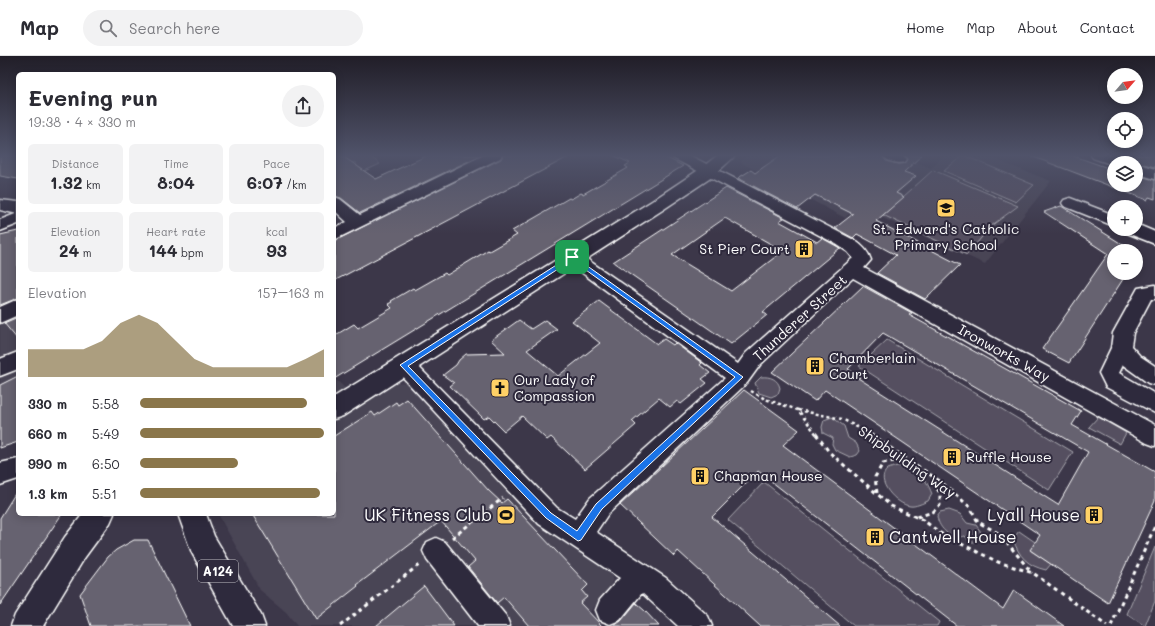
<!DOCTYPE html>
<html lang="en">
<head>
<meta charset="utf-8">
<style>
	:root { --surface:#fff; --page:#f2f2f3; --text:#2b2b33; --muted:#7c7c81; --line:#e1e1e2; --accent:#8a764a }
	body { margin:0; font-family:Mali,sans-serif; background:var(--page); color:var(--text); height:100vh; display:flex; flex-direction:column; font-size:15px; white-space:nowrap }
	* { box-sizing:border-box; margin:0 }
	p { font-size:13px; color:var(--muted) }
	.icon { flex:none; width:22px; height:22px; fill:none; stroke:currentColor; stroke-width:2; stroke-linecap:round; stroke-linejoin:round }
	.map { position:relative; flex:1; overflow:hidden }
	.panel { position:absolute; left:16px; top:16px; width:320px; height:444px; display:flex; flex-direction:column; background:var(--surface); border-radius:6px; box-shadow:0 2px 10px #0003 }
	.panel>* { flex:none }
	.needle { width:26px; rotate:62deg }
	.controls { position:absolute; left:1107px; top:12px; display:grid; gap:8px }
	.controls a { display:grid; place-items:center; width:36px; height:36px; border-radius:50%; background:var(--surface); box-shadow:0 2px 10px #0003; font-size:20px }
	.pin { position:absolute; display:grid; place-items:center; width:34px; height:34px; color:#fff; margin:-17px; border-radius:8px; box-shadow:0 2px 6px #0006 }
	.round { display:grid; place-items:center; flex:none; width:42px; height:42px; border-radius:21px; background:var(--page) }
	.head { display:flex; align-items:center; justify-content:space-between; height:68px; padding:0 12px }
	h1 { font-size:22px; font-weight:700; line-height:30px }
	.stats { display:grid; grid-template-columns:repeat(3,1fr); gap:6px; height:68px; padding:4px 12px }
	.stats div { display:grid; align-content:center; border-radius:6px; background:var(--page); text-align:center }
	.stats b { font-size:17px; font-weight:700 }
	.stats small { font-size:11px; font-weight:400 }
	.stats p { font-size:11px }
	.chart { height:112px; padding:8px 12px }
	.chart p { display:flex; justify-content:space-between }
	.chart svg { width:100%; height:72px; margin-top:4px; fill:var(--accent); opacity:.7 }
	ul { padding:0 12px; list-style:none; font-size:13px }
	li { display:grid; grid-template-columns:64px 48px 1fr; align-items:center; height:30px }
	li i { height:10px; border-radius:5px; background:var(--accent) }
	header { display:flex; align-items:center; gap:24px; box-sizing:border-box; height:56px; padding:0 20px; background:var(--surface); border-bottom:1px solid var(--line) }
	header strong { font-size:19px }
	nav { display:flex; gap:22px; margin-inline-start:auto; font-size:14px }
	.search { width:280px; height:36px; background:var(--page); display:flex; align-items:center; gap:10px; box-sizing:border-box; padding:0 14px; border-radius:22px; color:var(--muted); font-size:15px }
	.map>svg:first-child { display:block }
	.built { fill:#494455 }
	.green { fill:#555060; stroke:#aaa8b0 }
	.building { fill:#666270; stroke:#fff; fill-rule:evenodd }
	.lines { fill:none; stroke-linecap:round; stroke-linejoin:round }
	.minor-casing { stroke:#fff; stroke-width:3 }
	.major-casing { stroke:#fff; stroke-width:3 }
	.path-far1 { stroke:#fff; stroke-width:2.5; stroke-dasharray:3 3; stroke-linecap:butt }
	.path { stroke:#fff; stroke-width:3; stroke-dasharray:4 4; stroke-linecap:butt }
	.minor { fill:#2f2a3d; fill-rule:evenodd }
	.major { fill:#2f2a3d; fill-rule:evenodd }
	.route { fill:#1a73e8; stroke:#fff; fill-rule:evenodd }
	.labels { text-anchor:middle; stroke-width:4; stroke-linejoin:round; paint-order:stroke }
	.shield { fill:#2f2a3d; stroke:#c1bfc5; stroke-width:1 }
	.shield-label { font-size:13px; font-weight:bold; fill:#fff }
	.poi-label { font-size:14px; fill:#fff; stroke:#2f2a3d; text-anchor:start }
	.street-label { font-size:14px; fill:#fff; stroke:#2f2a3d }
	.near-poi-label { font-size:17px; fill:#fff; stroke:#2f2a3d; text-anchor:end }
</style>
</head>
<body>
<header>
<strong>Map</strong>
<div class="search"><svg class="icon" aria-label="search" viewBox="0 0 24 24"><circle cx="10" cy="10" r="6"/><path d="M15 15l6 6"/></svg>Search here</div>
<nav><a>Home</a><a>Map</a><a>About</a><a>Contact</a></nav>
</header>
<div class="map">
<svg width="1155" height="570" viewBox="0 0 1155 570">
	<rect width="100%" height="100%" fill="#3c3749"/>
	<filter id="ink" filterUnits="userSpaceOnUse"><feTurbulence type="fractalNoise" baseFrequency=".025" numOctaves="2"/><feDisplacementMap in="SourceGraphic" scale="8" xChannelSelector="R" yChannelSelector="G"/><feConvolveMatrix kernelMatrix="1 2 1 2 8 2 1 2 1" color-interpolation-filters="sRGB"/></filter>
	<g filter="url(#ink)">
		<g class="built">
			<path d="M748 99H899L931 112 944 99H983L1051 125 985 208 869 156 859 149 845 162 740 106Z"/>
			<path d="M18 204V320L0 329V213Z"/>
			<path d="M334 322 345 332 406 326 548 476 616 510 609 537 575 570H297L286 556 260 534 218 458H334Z"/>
		</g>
		<g class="green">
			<path d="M347 99H368L380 108 338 127 357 110 355 106 348 107 342 103 348 100Z"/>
			<path d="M963 99 1034 129 1016 146 944 115Z"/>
			<path d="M933 114 1018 150 991 170 967 199 883 159Z"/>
			<path d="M887 284 1073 396 1049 434 859 310Z"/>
			<path d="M761 321C770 320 778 323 780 332L778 338 771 341 759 337 755 327Z"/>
			<path d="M832 361 844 370 848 382 856 387 860 395 857 399 850 401 835 394 832 388 833 382 823 377 822 371 824 364Z"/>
			<path d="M1098 361 1126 377 1120 388 1089 371Z"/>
			<path d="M897 410C917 411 925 420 932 438L928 445C923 447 915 451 910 450 897 449 873 424 888 413 890 412 895 411 897 410Z"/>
			<path d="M764 426 939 566 937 570H854L728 464Z"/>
			<path d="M949 454 960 458 967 467 976 469 981 476 980 480 977 482 976 486H970L965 480C952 484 939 474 937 460L940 456Z"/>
			<path d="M1019 475 1035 486 1031 495 1051 508 1046 514C1028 510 1019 501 1013 483Z"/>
			<path d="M1155 491V545L1145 570 1127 558Z"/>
		</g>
		<g class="building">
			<path d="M0 99H18V123L0 120Z"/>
			<path d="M334 99H341L376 123 428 99H481L360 157 341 142 334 140Z"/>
			<path d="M503 99H572L334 225V185L501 103Z"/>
			<path d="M613 99H661L683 110 334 323V280L354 268 358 272 392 252 388 248 392 246 391 245 413 232 415 234 445 217 447 219 488 194 489 195 517 179 512 175 569 142 571 143 581 137 583 138 628 112 625 110 630 107Z"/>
			<path d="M781 99H882L886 105 899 108 905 107 908 104 904 99H922L904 116 916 120 896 137 904 141 876 165 960 209 925 243 877 217 896 199 857 178 853 182 835 172 853 158 815 139 797 153 738 122 751 114 755 117Z"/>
			<path d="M1031 99H1071L1114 114V129H1136V119L1155 124V143L1149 141 1147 144 1031 100Z"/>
			<path d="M1127 99H1155V111L1136 106 1131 107 1125 101Z"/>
			<path d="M726 132 784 162 779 165 817 186 822 182 840 192 763 256 767 259 731 288 613 206ZM725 162 783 195 731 235 672 199Z"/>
			<path d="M1061 150 1133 195H1114V217H1127L1069 307 1042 293 1108 198 1044 156Z"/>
			<path d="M18 175V242L0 249V179Z"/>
			<path d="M863 230 912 257 909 259 1081 355 1072 369 1155 416V445L1108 547 1030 494 1040 479 825 334 815 345 772 316ZM883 277 1088 396 1058 449 858 322 860 321 848 313Z"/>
			<path d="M599 245 657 288 664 283 673 289 675 287 702 307 700 309 710 317 702 323 707 327 681 348 677 345 670 351 659 342 632 365 636 369 585 413 551 381 547 384 522 360 504 375 489 360 484 363 450 330 454 327 443 319 456 309 459 304 466 298 505 297 491 284 519 264 531 273 545 264 557 273 527 294 558 320 600 287 572 265Z"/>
			<path d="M18 261V284L4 267Z"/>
			<path d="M18 320V386L0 392V329Z"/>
			<path d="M744 334 799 374 783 389 1003 553 1014 534 1064 570H957L758 415 712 461 840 570H760L678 495 674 500 620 449Z"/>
			<path d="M407 343 489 435 502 447 507 443 588 529 582 535 587 541 580 547 602 570H529L504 541 497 547 468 511 475 505 441 465 357 529 358 530 316 563 252 458H334V380L372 356 375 360 396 346 398 349Z"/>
			<path d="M18 433V458H62L0 549V462Z"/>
			<path d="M134 484H148L190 570H91L80 538 108 501 116 494Z"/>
			<path d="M424 530 454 570H376Z"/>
			<path d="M636 547 645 555 659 570H614L621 565Z"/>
		</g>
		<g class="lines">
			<g class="minor-casing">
				<g id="minor">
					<path d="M484 99H502L500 102 334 184V172L347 166 334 154V141L340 143 360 159Z"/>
					<path d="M671 99H689L854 184C862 189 868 195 871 204L864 212 1155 369V390L1147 387 853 222 760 309 747 327 608 458 596 476 666 522 708 560 712 570H678L642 537 620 564 610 568 600 564 596 554 600 544 620 522 539 468 397 315 394 309 397 303 404 301 411 303 557 452 575 463 590 442 725 322 566 205 563 201 566 197 572 195 578 197 738 308 746 297 853 202 848 196 836 188 673 102Z"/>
					<path d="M883 99H902L907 103 905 106C898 108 887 106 883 99Z"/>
					<path d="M1091 99C1101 98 1122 97 1130 107H1114V109L1093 102Z"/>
					<path d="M1136 107 1155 113V123L1136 117Z"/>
					<path d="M1070 142 1114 159V170L1064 150 1062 147 1064 144Z"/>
					<path d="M18 157V168L0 175V164Z"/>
					<path d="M1136 168 1155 176V188L1127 177 1125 173H1136Z"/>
					<path d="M1155 229V243H1151L1133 277 1131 290 1140 300 1155 310V329L1148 327 1123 309 1119 317 1155 338V357L1106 331 1099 317 1111 292 1113 277 1138 232Z"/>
					<path d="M18 243V259L0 267V251Z"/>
					<path d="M18 296V313L0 320V303Z"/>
					<path d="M18 403V423L0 429V407Z"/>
					<path d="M436 482 445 486 506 560 510 570H478L427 504 423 495 427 486Z"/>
				</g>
			</g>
			<g class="major-casing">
				<g id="major">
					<path d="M718 99H736L712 121 664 153 343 360 334 363V341L652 145 700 113Z"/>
					<path d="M0 144 18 146V158L0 154Z"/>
					<path d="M83 458H114L110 467 85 501 43 570H11L15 559 65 481Z"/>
					<path d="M178 458H206L214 480 261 559 265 570H233L192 497Z"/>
				</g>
			</g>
			<g class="path-far1">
				<path d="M751 335 765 343 798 354 817 379"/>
				<path d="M798 354 842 363 872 379"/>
			</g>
			<g class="path">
				<path d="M816 378 829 396 891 450 923 464 943 479 998 506 1033 517 1107 570"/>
				<path d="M870 378 941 426 970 451 978 466 1000 478 1032 517"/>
				<path d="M877 437 875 421 883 407 906 403"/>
				<path d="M917 461 933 456 940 449V438L933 423"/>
				<path d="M452 482 503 442"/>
				<path d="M340 570 419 509"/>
				<path d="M1111 570 1155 470"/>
			</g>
			<use href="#minor" class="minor"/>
			<use href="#major" class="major"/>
		</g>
	</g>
	<linearGradient id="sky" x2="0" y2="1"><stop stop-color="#211e28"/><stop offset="0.56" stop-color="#50536a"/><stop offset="1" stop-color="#50536a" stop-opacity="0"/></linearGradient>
	<rect width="1155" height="178" fill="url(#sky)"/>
	<path class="route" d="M572 199 743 321 602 453 581 484 578 485 546 462 400 309ZM572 204 735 321 596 448 577 475 551 457 408 310Z"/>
	<defs>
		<g id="school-square" transform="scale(1)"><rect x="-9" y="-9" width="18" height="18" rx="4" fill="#ffd166" stroke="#2f2a3d"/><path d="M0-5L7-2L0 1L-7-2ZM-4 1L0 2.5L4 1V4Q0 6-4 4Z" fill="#111"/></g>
		<g id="building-square" transform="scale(1)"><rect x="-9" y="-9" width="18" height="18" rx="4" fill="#ffd166" stroke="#2f2a3d"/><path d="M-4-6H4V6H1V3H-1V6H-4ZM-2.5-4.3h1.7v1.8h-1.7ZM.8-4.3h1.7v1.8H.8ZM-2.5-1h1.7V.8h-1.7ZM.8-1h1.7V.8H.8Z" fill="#111"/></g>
		<g id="church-square" transform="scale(1)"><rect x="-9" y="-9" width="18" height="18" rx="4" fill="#ffd166" stroke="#2f2a3d"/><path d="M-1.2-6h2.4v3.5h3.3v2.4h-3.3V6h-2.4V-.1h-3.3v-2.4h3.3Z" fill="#111"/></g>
		<g id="stadium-square" transform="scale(1)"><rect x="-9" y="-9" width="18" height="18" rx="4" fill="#ffd166" stroke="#2f2a3d"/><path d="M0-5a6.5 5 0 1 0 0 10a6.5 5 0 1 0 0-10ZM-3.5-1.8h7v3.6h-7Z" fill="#111"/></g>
	</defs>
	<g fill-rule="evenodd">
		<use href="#school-square" x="946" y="152"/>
		<use href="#building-square" x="804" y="193"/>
		<use href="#building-square" x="815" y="310"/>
		<use href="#church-square" x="500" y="332"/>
		<use href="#building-square" x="952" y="401"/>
		<use href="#building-square" x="700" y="420"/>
		<use href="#stadium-square" x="506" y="459"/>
		<use href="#building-square" x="1094" y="459"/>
		<use href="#building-square" x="875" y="481"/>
	</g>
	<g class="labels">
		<rect class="shield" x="198" y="504" width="40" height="22" rx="3"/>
		<g class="shield-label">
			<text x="218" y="520">A124</text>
		</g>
		<g class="poi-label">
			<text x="946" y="178" text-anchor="middle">St. Edward's Catholic<tspan x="946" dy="16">Primary School</tspan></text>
			<text x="790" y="198" text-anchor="end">St Pier Court</text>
			<text x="829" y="307">Chamberlain<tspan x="829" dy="16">Court</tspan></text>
			<text x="514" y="329">Our Lady of<tspan x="514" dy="16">Compassion</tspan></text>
			<text x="966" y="406">Ruffle House</text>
			<text x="714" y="425">Chapman House</text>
		</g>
		<g class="street-label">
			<text transform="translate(800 262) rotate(-42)" y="5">Thunderer Street</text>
			<text transform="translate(1004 297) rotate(29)" y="5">Ironworks Way</text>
			<text transform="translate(907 406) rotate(35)" y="5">Shipbuilding Way</text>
		</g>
		<g class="near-poi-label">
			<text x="492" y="465">UK Fitness Club</text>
			<text x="1080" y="465">Lyall House</text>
			<text x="889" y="487" text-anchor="start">Cantwell House</text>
		</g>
	</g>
</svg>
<div class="controls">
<a><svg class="needle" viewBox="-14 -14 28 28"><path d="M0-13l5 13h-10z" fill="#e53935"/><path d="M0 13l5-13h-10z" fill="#7c7c81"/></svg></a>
<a><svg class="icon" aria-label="locate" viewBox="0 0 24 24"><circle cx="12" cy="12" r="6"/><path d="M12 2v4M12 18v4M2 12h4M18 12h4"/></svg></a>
<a><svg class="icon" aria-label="layers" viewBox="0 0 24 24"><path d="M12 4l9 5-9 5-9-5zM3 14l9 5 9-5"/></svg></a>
<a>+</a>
<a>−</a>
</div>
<div class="pin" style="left:572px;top:201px;background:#1e9e55"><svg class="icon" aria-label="arrive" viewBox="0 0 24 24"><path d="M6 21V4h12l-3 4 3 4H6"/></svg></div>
<section class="panel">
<div class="head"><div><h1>Evening run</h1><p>19:38 · 4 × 330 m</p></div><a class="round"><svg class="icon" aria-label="share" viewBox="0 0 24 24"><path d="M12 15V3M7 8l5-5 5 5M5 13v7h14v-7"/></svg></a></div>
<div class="stats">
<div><p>Distance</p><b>1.32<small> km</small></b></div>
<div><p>Time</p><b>8:04</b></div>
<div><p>Pace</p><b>6:07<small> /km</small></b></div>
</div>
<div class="stats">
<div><p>Elevation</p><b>24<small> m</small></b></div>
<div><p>Heart rate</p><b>144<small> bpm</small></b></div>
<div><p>kcal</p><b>93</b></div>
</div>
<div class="chart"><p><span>Elevation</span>157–163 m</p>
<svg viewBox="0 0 160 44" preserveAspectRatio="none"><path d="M0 44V27L10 27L20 27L30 27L40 22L50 11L60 6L70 11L80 22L90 33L100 38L110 38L120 38L130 38L140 38L150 33L160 27V44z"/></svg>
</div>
<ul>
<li><b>330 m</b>5:58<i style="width:91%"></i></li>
<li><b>660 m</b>5:49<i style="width:100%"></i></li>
<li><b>990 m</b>6:50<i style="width:53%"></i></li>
<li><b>1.3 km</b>5:51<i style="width:98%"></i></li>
</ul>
</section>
</div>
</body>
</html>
